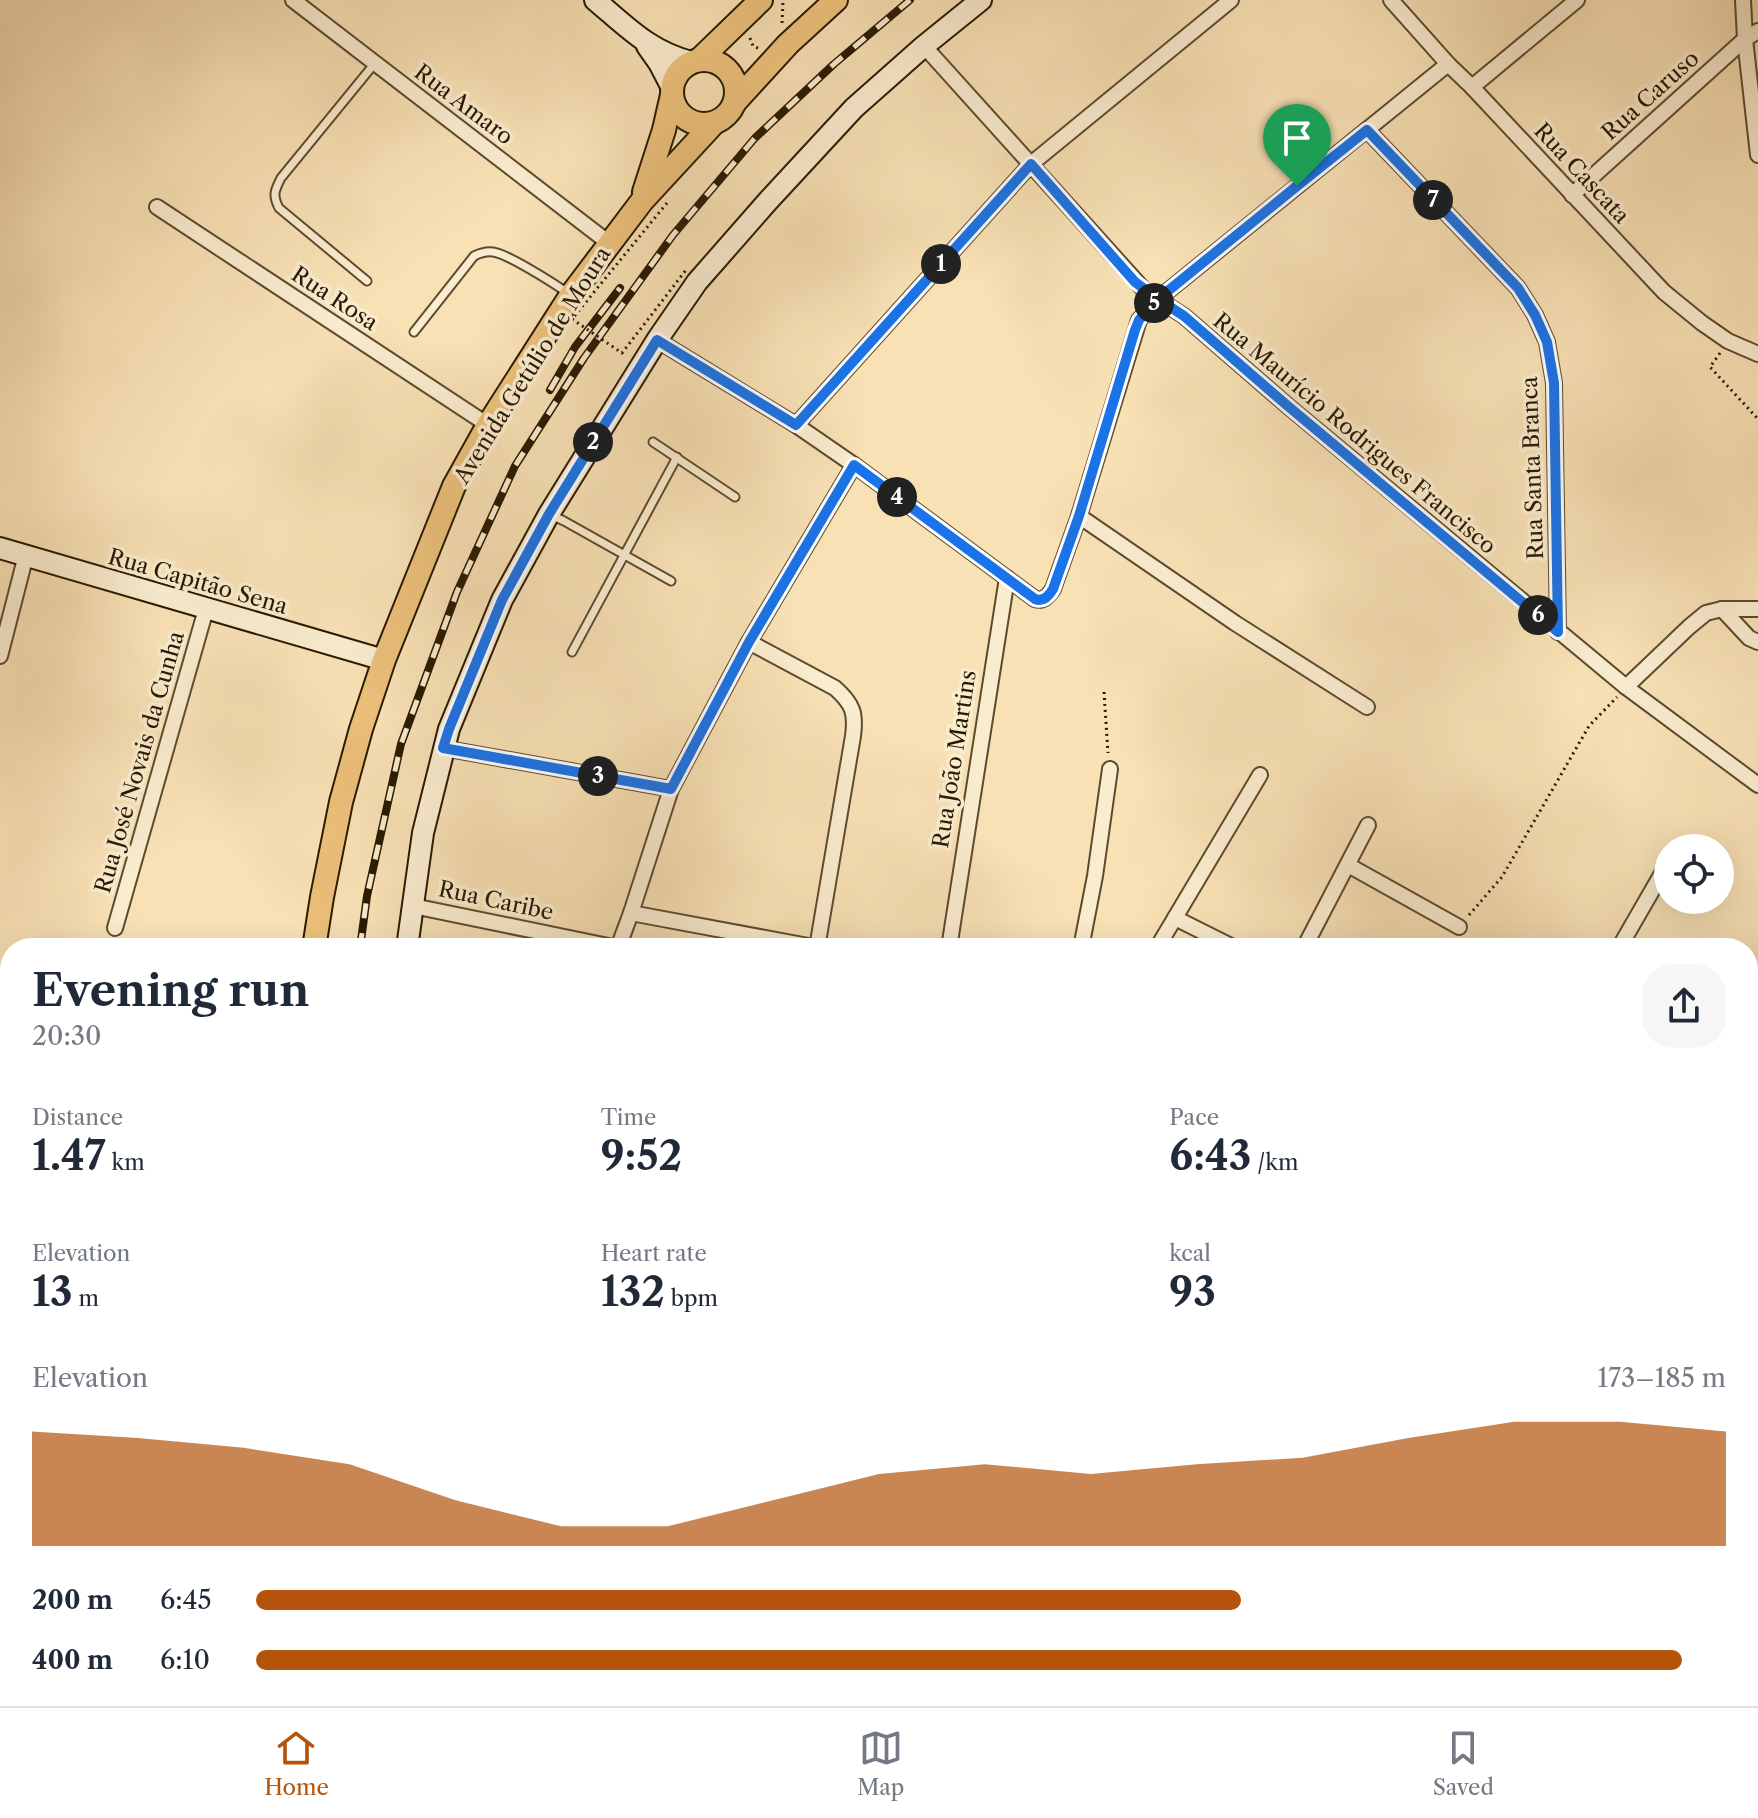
<!DOCTYPE html>
<html lang="en">
<head>
<meta charset="utf-8">
<style>
	:root { --surface:#fff; --page:#f6f6f7; --text:#1f2937; --muted:#747a83; --line:#e0e1e3; --accent:#b45309 }
	body { margin:0; font-family:"Libre Caslon Text",serif; background:var(--page); color:var(--text); height:100vh; display:flex; flex-direction:column; font-size:30px; white-space:nowrap }
	* { box-sizing:border-box; margin:0 }
	p { font-size:26px; color:var(--muted) }
	.icon { flex:none; width:44px; height:44px; fill:none; stroke:currentColor; stroke-width:2; stroke-linecap:round; stroke-linejoin:round }
	.map { position:relative; flex:1; overflow:hidden }
	.side { position:absolute; left:0px; top:938px; width:1758px; height:768px; display:flex; flex-direction:column; background:var(--surface); border-radius:32px 32px 0 0; box-shadow:0 8px 32px #0002 }
	.side>* { flex:none }
	.buttons { position:absolute; left:1654px; top:834px; display:grid; gap:16px }
	.buttons a { display:grid; place-items:center; width:80px; height:80px; border-radius:50%; background:var(--surface); box-shadow:0 8px 32px #0002; font-size:40px }
	.pin { position:absolute; display:grid; place-items:center; width:68px; height:68px; color:#fff; margin:-82px -34px; border-radius:50% 50% 50% 0; rotate:-45deg; box-shadow:0 0 8px #0007 }
	.pin .icon { rotate:45deg }
	.km { position:absolute; width:40px; height:40px; margin:-20px; border-radius:50%; background:#222; color:#fff; font-size:22px; line-height:40px; text-align:center }
	.round { display:grid; place-items:center; flex:none; width:84px; height:84px; border-radius:32px; background:var(--page) }
	.headline { display:flex; align-items:center; justify-content:space-between; height:136px; padding:0 32px }
	h1 { font-size:44px; font-weight:800; line-height:60px }
	.figures { display:grid; grid-template-columns:repeat(3,1fr); gap:12px; height:136px; padding:8px 32px }
	.figures div { display:grid; align-content:center }
	.figures b { font-size:40px; font-weight:800 }
	.figures small { font-size:22px; font-weight:400 }
	.figures p { font-size:22px }
	.chart { height:224px; padding:16px 32px }
	.chart p { display:flex; justify-content:space-between }
	.chart svg { width:100%; height:144px; margin-top:8px; fill:var(--accent); opacity:.7 }
	ul { padding:0 32px; list-style:none; font-size:26px }
	li { display:grid; grid-template-columns:128px 96px 1fr; align-items:center; height:60px }
	li i { height:20px; border-radius:10px; background:var(--accent) }
	.menu { display:flex; justify-content:space-around; align-items:center; height:112px; border-top:2px solid var(--line); background:var(--surface); font-size:22px; color:var(--muted) }
	.menu a { display:grid; justify-items:center; gap:4px }
	.menu .current { color:var(--accent) }
	.map>svg:first-child { display:block }
	.grass { fill:url(#grass-tufts); stroke:#706e4a; stroke-width:2 }
	.lines { fill:none; stroke-linecap:round; stroke-linejoin:round }
	.river { stroke:#9dbeab; stroke-width:30 }
	.lane-casing { stroke:#5d4b2e; stroke-width:11 }
	.street-casing { stroke:#5d4b2e; stroke-width:18 }
	.secondary-casing { stroke:#291901; stroke-width:24 }
	.primary-casing { stroke:#291901; stroke-width:26 }
	.path { stroke:#291901; stroke-width:3; stroke-dasharray:2 4; stroke-linecap:butt }
	.lane { stroke:#faeccf; stroke-width:7 }
	.street { stroke:#faeccf; stroke-width:14 }
	.secondary { stroke:#faeccf; stroke-width:20 }
	.primary { stroke:#ecc07a; stroke-width:22 }
	.rail-casing { stroke:#291901; stroke-width:8 }
	.rail { stroke:#faeccf; stroke-width:5; stroke-dasharray:15; stroke-linecap:butt }
	.path-bridge { stroke:#291901; stroke-width:3; stroke-dasharray:2 4; stroke-linecap:butt }
	.route-casing { stroke:#fff; stroke-width:16 }
	.route { stroke:#1a73e8; stroke-width:10 }
	.labels { text-anchor:middle; stroke-width:7; stroke-linejoin:round; paint-order:stroke }
	.street-label { font-size:22px; fill:#291901; stroke:#faeccf }
</style>
</head>
<body>
<div class="map">
<svg width="1758" height="1706" viewBox="0 0 1758 1706">
	<defs>
		<pattern id="grass-tufts" width="24" height="20" patternUnits="userSpaceOnUse" patternTransform="scale(2)"><rect width="24" height="20" fill="#b6c493"/><path d="M3 7l-1-3M5 7V3M7 7l1-3M15 17l-1-3M17 17v-4M19 17l1-3" fill="none" stroke="#9ca87d"/></pattern>
	</defs>
	<rect width="100%" height="100%" fill="#f8e1b5"/>
	<filter id="stains"><feTurbulence type="fractalNoise" baseFrequency=".0025" numOctaves="4"/><feColorMatrix values="0 0 0 0 .2 0 0 0 0 .09 0 0 0 0 .02 0 0 0 .5 -.17"/></filter>
	<radialGradient id="worn" r=".72"><stop offset=".6" stop-color="#630" stop-opacity="0"/><stop offset="1" stop-color="#630" stop-opacity=".3"/></radialGradient>
	<path class="grass" d="M0 1357 10 1360V1595L0 1591Z"/>
	<g class="lines">
		<path class="river" d="M0 1030 10 1047"/>
		<g class="lane-casing">
			<g id="lane">
				<path d="M367 281 279 208C272 195 275 190 281 178L375 63"/>
				<path d="M414 332 474 256C480 253 486 251 493 252 508 254 555 284 569 294"/>
				<path d="M653 442 735 497"/>
				<path d="M551 515 564 521 671 581"/>
				<path d="M572 652 677 457"/>
			</g>
		</g>
		<g class="street-casing">
			<g id="street">
				<path d="M293 0 609 243"/>
				<path d="M1391 0 1448 64 1472 87 1664 292 1702 323 1728 341 1758 354"/>
				<path d="M1743 0 1745 39 1758 155"/>
				<path d="M924 46 1145 291 1184 316 1289 407 1626 687 1758 785"/>
				<path d="M1472 87 1577 0"/>
				<path d="M1367 130 1518 288 1535 315 1547 342 1554 383 1558 632"/>
				<path d="M1572 195 1745 39 1758 31"/>
				<path d="M157 207 488 425"/>
				<path d="M657 340 796 425 854 465 1035 599C1043 602 1048 596 1053 589L1079 516 1139 320 1158 299 1448 64"/>
				<path d="M796 425 1031 164 1231 0"/>
				<path d="M1079 516 1235 623 1367 707"/>
				<path d="M1722 609 1749 638 1758 642"/>
				<path d="M749 642 835 688C853 704 856 713 853 736L817 948"/>
				<path d="M0 656 26 555"/>
				<path d="M1626 687 1689 627 1706 613 1722 609H1758"/>
				<path d="M443 748 671 789"/>
				<path d="M1348 865 1459 927"/>
				<path d="M413 906 618 948"/>
				<path d="M631 913 819 948"/>
				<path d="M1175 918 1235 948"/>
				<path d="M115 928 206 609"/>
				<path d="M618 948 631 913 671 789 749 642 854 465"/>
				<path d="M949 948 1007 578"/>
				<path d="M1081 948 1095 876 1110 769"/>
				<path d="M1157 948 1260 775"/>
				<path d="M1304 948 1368 825"/>
				<path d="M1619 948 1668 863"/>
				<path d="M1748 1108 1758 1088"/>
				<path d="M1748 1216 1758 1221"/>
				<path d="M0 1346 10 1350"/>
				<path d="M0 1601 10 1604"/>
				<path d="M1553 1696 1554 1706"/>
				<path d="M488 1706V1696"/>
				<path d="M996 1706 997 1696"/>
				<path d="M1216 1706 1217 1696"/>
			</g>
		</g>
		<g class="secondary-casing">
			<g id="secondary">
				<path d="M595 0C627 27 649 51 691 62"/>
				<path d="M647 46 659 63 672 88"/>
				<path d="M0 548 384 660"/>
				<path d="M407 948 423 833 449 729 502 600 549 514 657 340 697 282 768 201 854 108 924 46 981 0"/>
				<path d="M0 1161 10 1163"/>
				<path d="M289 1706 291 1696"/>
				<path d="M690 1706 692 1696"/>
				<path d="M827 1706 829 1696"/>
			</g>
		</g>
		<g class="primary-casing">
			<g id="primary">
				<circle cx="704" cy="92" r="32"/>
				<path d="M699 60 761 0"/>
				<path d="M735 102 788 44 836 0"/>
				<path d="M644 192 664 130 672 95"/>
				<path d="M314 948 322 897 341 802 361 729 384 660 454 486 488 425 571 295 642 201 714 123"/>
				<path d="M195 1706 196 1696"/>
			</g>
		</g>
		<g class="path">
			<path d="M782 23 783 2"/>
			<path d="M750 38 753 46 760 49"/>
			<path d="M1720 353 1710 367 1758 419"/>
			<path d="M1104 692 1108 753"/>
			<path d="M1469 915 1502 877 1589 726 1617 697"/>
		</g>
		<use href="#lane" class="lane"/>
		<use href="#street" class="street"/>
		<use href="#secondary" class="secondary"/>
		<use href="#primary" class="primary"/>
		<g class="rail-casing">
			<g id="rail">
				<path d="M550 390 575 347 620 288"/>
				<path d="M360 948 367 896 401 744 457 592 515 466 584 358 673 235 755 138 834 64 910 0"/>
				<path d="M236 1706 238 1696"/>
			</g>
		</g>
		<use href="#rail" class="rail"/>
		<path class="path-bridge" d="M667 203 572 319 622 353 686 270"/>
	</g>
	<g class="lines">
		<g class="route-casing">
			<path id="route" d="M1297 186 1158 299 1135 282 1031 164 796 425 657 340 549 514 502 600 449 729 443 748 671 789 749 642 854 465 1035 599C1043 602 1049 596 1053 589L1079 516 1135 330 1139 320 1158 299 1184 316 1289 407 1558 632 1554 383 1547 342 1535 315 1518 288 1367 130 1297 186"/>
		</g>
		<use href="#route" class="route"/>
	</g>
	<g class="labels">
		<g class="street-label">
			<text transform="translate(1650 95) rotate(-42)" y="8">Rua Caruso</text>
			<text transform="translate(464 104) rotate(37)" y="8">Rua Amaro</text>
			<text transform="translate(1582 173) rotate(47)" y="8">Rua Cascata</text>
			<text transform="translate(335 298) rotate(33)" y="8">Rua Rosa</text>
			<text transform="translate(532 365) rotate(-58)" y="8">Avenida Getúlio de Moura</text>
			<text transform="translate(1355 433) rotate(40)" y="8">Rua Maurício Rodrigues Francisco</text>
			<text transform="translate(1532 468) rotate(-92)" y="8">Rua Santa Branca</text>
			<text transform="translate(198 581) rotate(16)" y="8">Rua Capitão Sena</text>
			<text transform="translate(954 759) rotate(-81)" y="8">Rua João Martins</text>
			<text transform="translate(139 762) rotate(-74)" y="8">Rua José Novais da Cunha</text>
			<text transform="translate(496 900) rotate(12)" y="8">Rua Caribe</text>
		</g>
	</g>
	<rect width="100%" height="100%" filter="url(#stains)"/>
	<rect width="100%" height="100%" fill="url(#worn)"/>
</svg>
<div class="buttons">
<a><svg class="icon" aria-label="locate" viewBox="0 0 24 24"><circle cx="12" cy="12" r="6"/><path d="M12 2v4M12 18v4M2 12h4M18 12h4"/></svg></a>
</div>
<div class="pin" style="left:1297px;top:186px;background:#1e9e55"><svg class="icon" aria-label="arrive" viewBox="0 0 24 24"><path d="M6 21V4h12l-3 4 3 4H6"/></svg></div>
<b class="km" style="left:941px;top:264px">1</b>
<b class="km" style="left:593px;top:442px">2</b>
<b class="km" style="left:598px;top:776px">3</b>
<b class="km" style="left:897px;top:497px">4</b>
<b class="km" style="left:1154px;top:303px">5</b>
<b class="km" style="left:1538px;top:615px">6</b>
<b class="km" style="left:1433px;top:200px">7</b>
<section class="side">
<div class="headline"><div><h1>Evening run</h1><p>20:30</p></div><a class="round"><svg class="icon" aria-label="share" viewBox="0 0 24 24"><path d="M12 15V3M7 8l5-5 5 5M5 13v7h14v-7"/></svg></a></div>
<div class="figures">
<div><p>Distance</p><b>1.47<small> km</small></b></div>
<div><p>Time</p><b>9:52</b></div>
<div><p>Pace</p><b>6:43<small> /km</small></b></div>
</div>
<div class="figures">
<div><p>Elevation</p><b>13<small> m</small></b></div>
<div><p>Heart rate</p><b>132<small> bpm</small></b></div>
<div><p>kcal</p><b>93</b></div>
</div>
<div class="chart"><p><span>Elevation</span>173–185 m</p>
<svg viewBox="0 0 160 44" preserveAspectRatio="none"><path d="M0 44V9L10 11L20 14L30 19L40 30L50 38L60 38L70 30L80 22L90 19L100 22L110 19L120 17L130 11L140 6L150 6L160 9V44z"/></svg>
</div>
<ul>
<li><b>200 m</b>6:45<i style="width:67%"></i></li>
<li><b>400 m</b>6:10<i style="width:97%"></i></li>
</ul>
</section>
</div>
<nav class="menu">
<a class="current"><svg class="icon" aria-label="home" viewBox="0 0 24 24"><path d="M3 11l9-7 9 7M6 9v11h12V9"/></svg>Home</a>
<a><svg class="icon" aria-label="map" viewBox="0 0 24 24"><path d="M3 6l6-2 6 2 6-2v14l-6 2-6-2-6 2zM9 4v14M15 6v14"/></svg>Map</a>
<a><svg class="icon" aria-label="saved" viewBox="0 0 24 24"><path d="M7 4h10v16l-5-4-5 4z"/></svg>Saved</a>
</nav>
</body>
</html>
